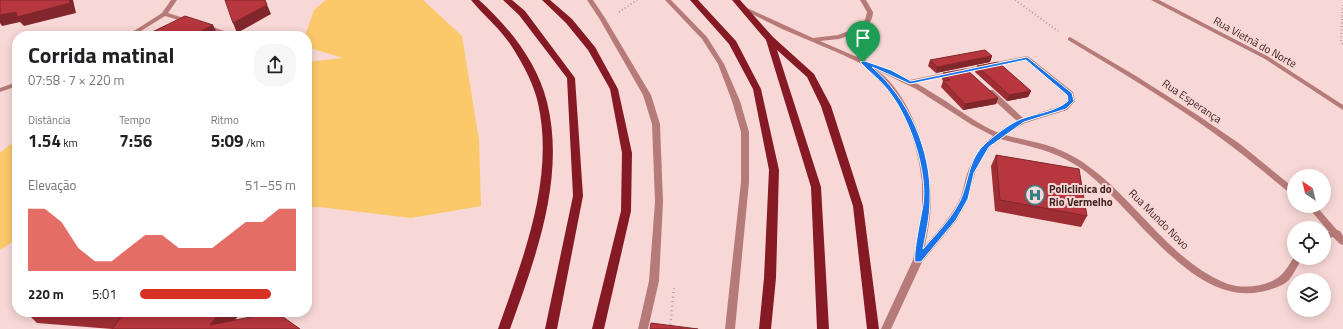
<!DOCTYPE html>
<html lang="pt">
<head>
<meta charset="utf-8">
<style>
	:root { --surface:#fff; --page:#f6f6f6; --text:#202124; --muted:#757577; --accent:#d93025 }
	body { margin:0; font-family:"Titillium Web",sans-serif; background:var(--page); color:var(--text); height:100vh; display:flex; flex-direction:column; font-size:15px; white-space:nowrap }
	* { box-sizing:border-box; margin:0 }
	p { font-size:13px; color:var(--muted) }
	.icon { flex:none; width:22px; height:22px; fill:none; stroke:currentColor; stroke-width:2; stroke-linecap:round; stroke-linejoin:round }
	.map { position:relative; flex:1; overflow:hidden }
	.details { position:absolute; left:12px; top:31px; width:300px; height:286px; display:flex; flex-direction:column; background:var(--surface); border-radius:16px; box-shadow:0 2px 10px #0003 }
	.details>* { flex:none }
	.needle { width:26px; rotate:325deg }
	.fabs { position:absolute; left:1287px; top:169px; display:grid; gap:8px }
	.fabs a { display:grid; place-items:center; width:44px; height:44px; border-radius:50%; background:var(--surface); box-shadow:0 2px 10px #0003; font-size:20px }
	.pin { position:absolute; display:grid; place-items:center; width:34px; height:34px; color:#fff; margin:-41px -17px; border-radius:50% 50% 50% 0; rotate:-45deg; box-shadow:0 0 4px #0007 }
	.pin .icon { rotate:45deg }
	.round { display:grid; place-items:center; flex:none; width:42px; height:42px; border-radius:16px; background:var(--page) }
	.overview { display:flex; align-items:center; justify-content:space-between; height:68px; padding:0 16px }
	h1 { font-size:22px; font-weight:700; line-height:30px }
	.figures { display:grid; grid-template-columns:repeat(3,1fr); gap:6px; height:68px; padding:4px 16px }
	.figures div { display:grid; align-content:center }
	.figures b { font-size:17px; font-weight:700 }
	.figures small { font-size:11px; font-weight:400 }
	.figures p { font-size:11px }
	.chart { height:112px; padding:8px 16px }
	.chart p { display:flex; justify-content:space-between }
	.chart svg { width:100%; height:72px; margin-top:4px; fill:var(--accent); opacity:.7 }
	ul { padding:0 16px; list-style:none; font-size:13px }
	li { display:grid; grid-template-columns:64px 48px 1fr; align-items:center; height:30px }
	li i { height:10px; border-radius:5px; background:var(--accent) }
	.map>svg:first-child { display:block }
	.green { fill:#fbc96a }
	.lines { fill:none; stroke-linecap:round; stroke-linejoin:round }
	.path-far1 { stroke:#bb9c9a; stroke-width:2; stroke-dasharray:1 2.5; stroke-linecap:butt }
	.path { stroke:#bb9c9a; stroke-width:2.5; stroke-dasharray:1 3.5; stroke-linecap:butt }
	.service { fill:#b67b79; fill-rule:evenodd }
	.minor { fill:#b67b79; fill-rule:evenodd }
	.primary { fill:#851a24; fill-rule:evenodd }
	.wall { fill:#9e2e34 }
	.shaded-wall { fill:#81262b }
	.building { fill:#b8363d; stroke:#81262b }
	.route { fill:#1a73e8; stroke:#fff; fill-rule:evenodd }
	.labels { text-anchor:middle; stroke-width:4; stroke-linejoin:round; paint-order:stroke }
	.street-label { font-size:11px; fill:#3f2221; stroke:#f8d8d6 }
	.poi-label { font-size:11px; font-weight:bold; fill:#3f2221; stroke:#f8d8d6; text-anchor:start }
</style>
</head>
<body>
<div class="map">
<svg width="1343" height="329" viewBox="0 0 1343 329">
	<rect width="100%" height="100%" fill="#f8d8d6"/>
	<g class="green">
		<path d="M326 0H423L462 36 479 140 481 206 411 218 319 207H307V62L343 58 307 47V36H305L314 10Z"/>
		<path d="M17 139V239L0 250V153Z"/>
	</g>
	<g class="lines">
		<g class="path-far1">
			<path d="M1015 0 1058 31"/>
			<path d="M1343 5 1341 42 1343 45"/>
			<path d="M619 12 637 0"/>
		</g>
		<path class="path" d="M670 329 674 288"/>
		<g class="service">
			<path d="M587 0H593L605 18 651 95 660 124 663 202 659 281 648 329H638L649 281 655 202 652 124 643 95 599 18Z"/>
			<path d="M665 0H671L707 37 724 64 740 101 749 132V182L735 329H725L741 182V132L732 101 718 64 702 39Z"/>
			<path d="M1027 56 1029 57 1073 92 1075 101 1067 110 1025 123 999 138 995 136 996 134 1017 121 987 94 986 92 987 90H993L1023 118 1061 106 1067 101V95L1026 60 910 84 906 82 910 80Z"/>
		</g>
		<g class="minor">
			<path d="M171 0H177L168 13 190 20V22L188 23 165 16 133 36H126L162 13Z"/>
			<path d="M860 0H866L873 12C873 18 870 22 867 27 859 38 861 48 866 61 888 69 911 79 931 92 952 104 971 120 992 130 1005 136 1017 138 1030 141 1051 145 1071 153 1088 166 1136 200 1171 262 1228 284 1243 289 1267 287 1280 276 1286 271 1290 263 1294 257V258H1303L1301 260C1297 267 1293 275 1288 281 1281 287 1269 290 1260 292 1191 306 1132 205 1082 169 1055 150 1030 147 1000 139L990 147 982 158 975 173 968 199 957 220 922 262 891 329H881L913 260 922 215V182L919 162 914 142 907 123 898 104 887 89 874 75 860 63 841 54 782 29 740 8 743 6 745 7 813 38 838 35 860 27 865 20 867 12ZM857 33 854 44 857 57 820 41 839 39ZM877 70 916 89 972 125 993 136C981 146 972 159 967 174 964 183 963 193 959 201 950 218 938 231 925 246 928 231 931 215 931 200 931 158 912 96 877 70Z"/>
			<path d="M1151 0H1159L1269 57 1343 105V110L1265 59Z"/>
			<path d="M207 25 236 35 237 36H228L205 28V26Z"/>
			<path d="M1070 37 1136 76 1199 116 1240 144 1294 188V195L1291 194C1272 179 1254 163 1234 148 1182 108 1124 74 1068 40V38Z"/>
			<path d="M17 82V86L0 92V88Z"/>
			<path d="M1307 206H1316L1337 230 1340 231 1343 236V245L1340 244 1333 237 1324 239V233L1329 232Z"/>
		</g>
		<g class="primary">
			<path d="M471 0H479C509 27 537 62 547 102 566 178 535 259 510 329H498C523 258 555 179 538 103 534 85 524 66 514 50 503 31 485 17 471 0Z"/>
			<path d="M503 0H512L525 11 575 78 583 196 557 329H545L573 196 567 78 519 15Z"/>
			<path d="M542 0H550L572 19 595 47 618 89 632 153 631 211 604 329H592L621 211 622 153 610 89 588 50 566 23Z"/>
			<path d="M690 0H698L736 41 761 89 779 170 776 278 771 329H759L764 278 769 170 753 89 729 44Z"/>
			<path d="M732 0H740L773 37 814 74 831 106 863 206 879 329H867L853 206 821 106 807 77 777 50 821 187 829 329H817L811 187 766 40Z"/>
		</g>
	</g>
	<g class="wall">
		<path d="M992 56 990 62 936 73 928 66 930 60Z"/>
		<path d="M977 66 1031 91 1028 97 1007 101 975 72Z"/>
		<path d="M943 73 998 98 996 104 963 110 941 87 943 81 942 79Z"/>
		<path d="M996 155 1087 216 1081 227 995 211 991 166Z"/>
		<path d="M26 312H241L234 321 300 329H112L37 323Z"/>
	</g>
	<g class="shaded-wall">
		<path d="M69 0H73L76 13 24 26 20 22 2 26 0 23V15Z"/>
		<path d="M265 0 271 14 237 33 233 23Z"/>
		<path d="M213 25 218 35 216 36H201L199 32Z"/>
		<path d="M992 56 990 62 936 73 937 67Z"/>
		<path d="M1031 91 1028 97 1007 101 1009 95Z"/>
		<path d="M998 98 996 104 963 110 965 104Z"/>
		<path d="M220 312H241L228 329 210 325Z"/>
	</g>
	<g class="building">
		<path d="M0 0H69L70 3 17 17 16 12 0 15Z"/>
		<path d="M225 0H265L267 5 233 23Z"/>
		<path d="M185 16 213 25 199 32 211 36H144Z"/>
		<path d="M985 50 992 56 937 67 930 60Z"/>
		<path d="M998 62 1031 91 1009 95 977 66Z"/>
		<path d="M966 69 998 98 965 104 943 81 950 80 943 73Z"/>
		<path d="M996 155 1079 169 1087 216 1000 200Z"/>
		<path d="M68 312H220L210 325 276 312 300 329H112L122 316Z"/>
		<path d="M651 323 698 329H650Z"/>
	</g>
	<path class="route" d="M1027 57 1072 93 1074 101 1066 109 1024 122 989 147 974 173 968 199 956 220 921 262H915C913 254 921 216 923 205 928 172 910 119 890 93 882 81 870 73 860 62L865 61 891 70 911 81ZM1026 60 1067 95 1068 101C1055 112 1037 113 1021 119 1009 124 995 135 986 143 968 158 969 182 960 201 951 219 937 233 923 249 926 233 930 216 930 200 932 151 909 99 872 67L910 84Z"/>
	<defs>
		<g id="hospital-ring" transform="scale(1)"><circle r="9.5" fill="#f8d8d6" stroke="#367f84" stroke-width="1.5"/><path d="M-5-5h3v3.5h4V-5h3V5h-3V1.5h-4V5h-3Z" fill="#367f84"/></g>
	</defs>
	<g fill-rule="evenodd">
		<use href="#hospital-ring" x="1035" y="195"/>
	</g>
	<g class="labels">
		<g class="street-label">
			<text transform="translate(1255 42) rotate(29)" y="4">Rua Vietnã do Norte</text>
			<text transform="translate(1192 101) rotate(34)" y="4">Rua Esperança</text>
			<text transform="translate(1159 219) rotate(45)" y="4">Rua Mundo Novo</text>
		</g>
		<g class="poi-label">
			<text x="1049" y="193">Policlinica do<tspan x="1049" dy="13">Rio Vermelho</tspan></text>
		</g>
	</g>
</svg>
<div class="fabs">
<a><svg class="needle" viewBox="-14 -14 28 28"><path d="M0-13l5 13h-10z" fill="#e53935"/><path d="M0 13l5-13h-10z" fill="#757577"/></svg></a>
<a><svg class="icon" aria-label="locate" viewBox="0 0 24 24"><circle cx="12" cy="12" r="6"/><path d="M12 2v4M12 18v4M2 12h4M18 12h4"/></svg></a>
<a><svg class="icon" aria-label="layers" viewBox="0 0 24 24"><path d="M12 4l9 5-9 5-9-5zM3 14l9 5 9-5"/></svg></a>
</div>
<div class="pin" style="left:863px;top:62px;background:#1e9e55"><svg class="icon" aria-label="arrive" viewBox="0 0 24 24"><path d="M6 21V4h12l-3 4 3 4H6"/></svg></div>
<section class="details">
<div class="overview"><div><h1>Corrida matinal</h1><p>07:58 · 7 × 220 m</p></div><a class="round"><svg class="icon" aria-label="share" viewBox="0 0 24 24"><path d="M12 15V3M7 8l5-5 5 5M5 13v7h14v-7"/></svg></a></div>
<div class="figures">
<div><p>Distância</p><b>1.54<small> km</small></b></div>
<div><p>Tempo</p><b>7:56</b></div>
<div><p>Ritmo</p><b>5:09<small> /km</small></b></div>
</div>
<div class="chart"><p><span>Elevação</span>51–55 m</p>
<svg viewBox="0 0 160 44" preserveAspectRatio="none"><path d="M0 44V6L10 6L20 14L30 30L40 38L50 38L60 30L70 22L80 22L90 30L100 30L110 30L120 22L130 14L140 14L150 6L160 6V44z"/></svg>
</div>
<ul>
<li><b>220 m</b>5:01<i style="width:84%"></i></li>
</ul>
</section>
</div>
</body>
</html>
